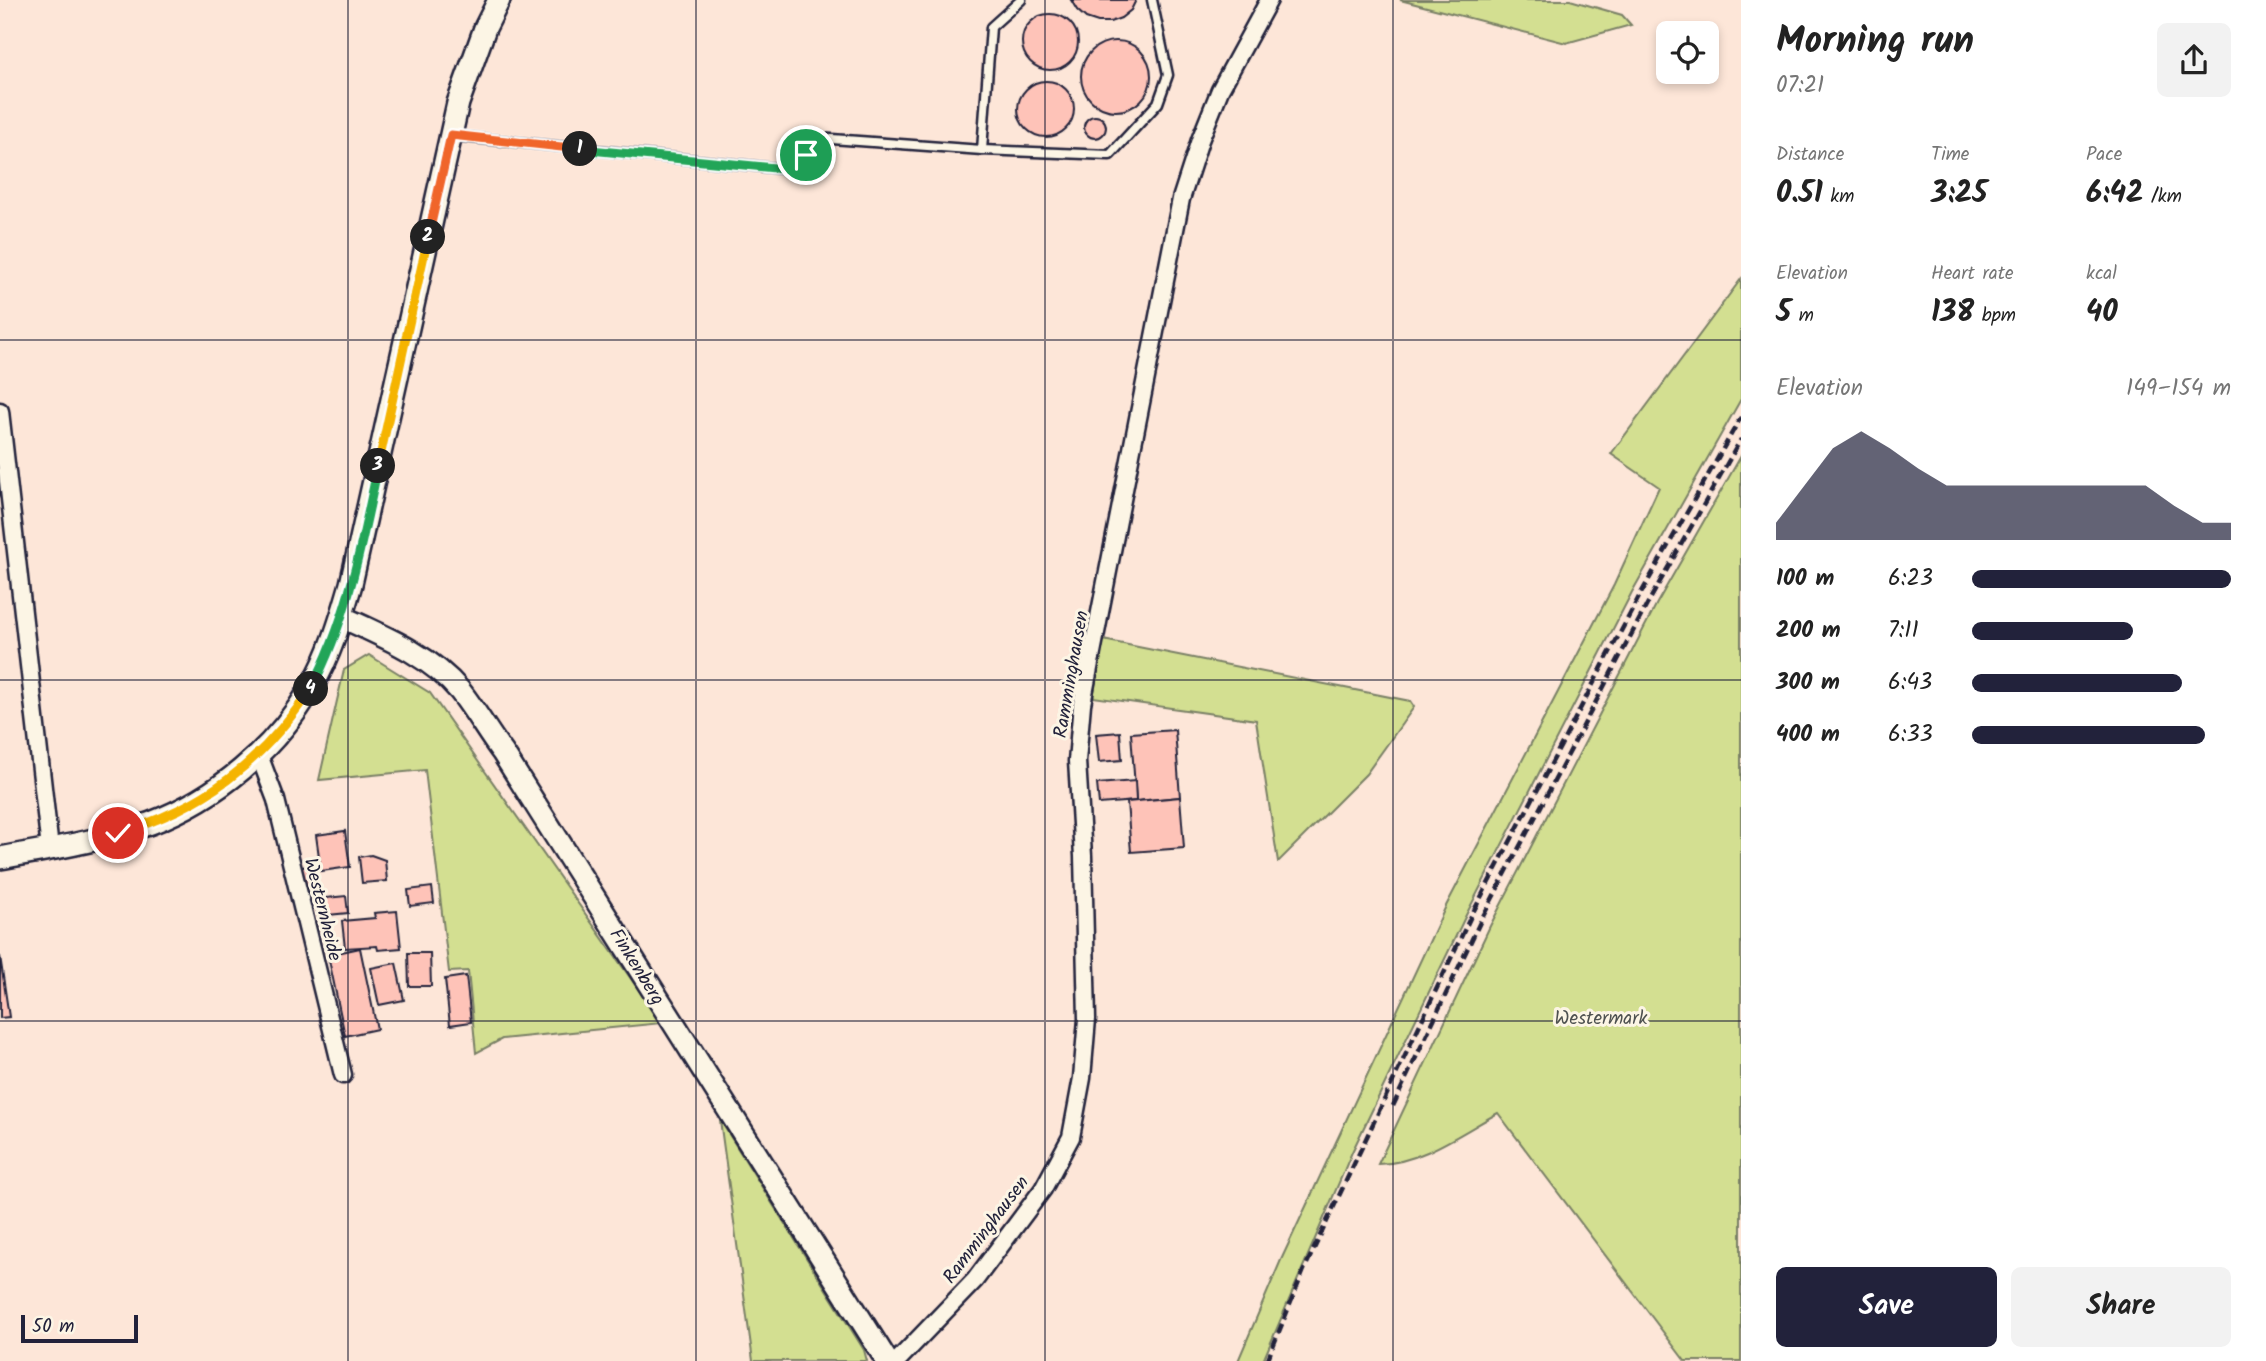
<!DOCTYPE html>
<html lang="en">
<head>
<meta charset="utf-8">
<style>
	:root { --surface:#fff; --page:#f2f2f2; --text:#222; --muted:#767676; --accent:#22223b }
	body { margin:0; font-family:Kalam,sans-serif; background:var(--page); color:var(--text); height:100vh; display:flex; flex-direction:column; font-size:26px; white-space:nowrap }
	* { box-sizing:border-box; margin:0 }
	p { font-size:23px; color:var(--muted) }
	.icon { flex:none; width:38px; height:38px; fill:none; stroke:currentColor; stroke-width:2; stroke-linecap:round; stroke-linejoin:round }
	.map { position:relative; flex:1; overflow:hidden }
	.side { display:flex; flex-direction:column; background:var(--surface); width:525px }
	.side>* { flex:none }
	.buttons { position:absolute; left:1656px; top:21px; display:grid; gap:14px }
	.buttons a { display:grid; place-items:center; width:63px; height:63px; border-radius:10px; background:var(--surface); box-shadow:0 4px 10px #0003; font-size:35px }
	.scale { position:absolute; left:21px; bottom:18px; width:117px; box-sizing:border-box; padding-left:7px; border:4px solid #22223b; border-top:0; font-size:19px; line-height:24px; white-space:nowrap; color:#22223b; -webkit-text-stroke:5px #fcf5e5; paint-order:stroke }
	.pin { position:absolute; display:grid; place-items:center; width:60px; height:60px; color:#fff; margin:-30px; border:4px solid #fff; border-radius:50%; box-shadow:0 2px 7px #0007 }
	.km { position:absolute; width:35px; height:35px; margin:-18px; border-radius:50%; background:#222; color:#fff; font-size:19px; line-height:35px; text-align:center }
	.round { display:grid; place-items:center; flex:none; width:74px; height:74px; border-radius:10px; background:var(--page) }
	.headline { display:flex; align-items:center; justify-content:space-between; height:119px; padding:0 35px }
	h1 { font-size:38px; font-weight:700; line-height:52px }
	.stats { display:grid; grid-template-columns:repeat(3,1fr); gap:10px; height:119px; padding:7px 35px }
	.stats div { display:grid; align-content:center }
	.stats b { font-size:30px; font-weight:700 }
	.stats small { font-size:19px; font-weight:400 }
	.stats p { font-size:19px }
	.chart { height:196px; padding:14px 35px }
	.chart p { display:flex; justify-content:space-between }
	.chart svg { width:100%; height:126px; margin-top:7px; fill:var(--accent); opacity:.7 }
	.primary-button { display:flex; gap:14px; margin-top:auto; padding:14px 35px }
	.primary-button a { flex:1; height:80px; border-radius:10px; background:var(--accent); color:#fff; font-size:28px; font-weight:700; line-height:80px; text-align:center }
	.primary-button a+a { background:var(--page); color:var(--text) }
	ul { padding:0 35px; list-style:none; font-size:23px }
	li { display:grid; grid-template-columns:112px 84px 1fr; align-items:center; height:52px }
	li i { height:18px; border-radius:9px; background:var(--accent) }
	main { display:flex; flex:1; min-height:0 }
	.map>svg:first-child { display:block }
	.green { fill:#d3df91; stroke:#7a8066; stroke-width:2 }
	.building { fill:#fec3b8; stroke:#22223b; stroke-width:2 }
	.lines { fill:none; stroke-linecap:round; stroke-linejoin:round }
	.lane-casing { stroke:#22223b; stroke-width:13 }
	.street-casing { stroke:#22223b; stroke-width:21 }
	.secondary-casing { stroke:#22223b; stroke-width:26 }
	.lane { stroke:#fcf5e5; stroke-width:8 }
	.street { stroke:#fcf5e5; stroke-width:16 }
	.secondary { stroke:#fcf5e5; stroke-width:21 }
	.rail { stroke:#22223b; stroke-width:4.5; stroke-dasharray:10 5; stroke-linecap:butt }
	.split-1-casing { stroke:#fff; stroke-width:14 }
	.split-2-casing { stroke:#fff; stroke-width:14 }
	.split-3-casing { stroke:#fff; stroke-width:14 }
	.split-4-casing { stroke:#fff; stroke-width:14 }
	.split-5-casing { stroke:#fff; stroke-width:14 }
	.split-1 { stroke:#22a559; stroke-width:9 }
	.split-2 { stroke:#f0652b; stroke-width:9 }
	.split-3 { stroke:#f5b400; stroke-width:9 }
	.split-4 { stroke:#22a559; stroke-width:9 }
	.split-5 { stroke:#f5b400; stroke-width:9 }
	.grid { fill:none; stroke:#22223b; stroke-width:2; stroke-opacity:0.55 }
	.labels { text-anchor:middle; stroke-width:6; stroke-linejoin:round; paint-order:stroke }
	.street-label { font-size:19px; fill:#22223b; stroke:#fcf5e5 }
	.park-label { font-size:19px; fill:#4e5150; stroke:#fcf5e5 }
</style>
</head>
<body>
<main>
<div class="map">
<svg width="1741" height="1361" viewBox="0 0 1741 1361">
	<rect width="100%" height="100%" fill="#fde6d8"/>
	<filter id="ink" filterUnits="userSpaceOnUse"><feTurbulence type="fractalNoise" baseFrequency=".0143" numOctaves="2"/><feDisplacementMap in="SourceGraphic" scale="14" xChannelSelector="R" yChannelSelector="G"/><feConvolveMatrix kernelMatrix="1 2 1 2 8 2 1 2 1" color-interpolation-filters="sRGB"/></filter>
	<g filter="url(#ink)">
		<g class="green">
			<path d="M1400 0H1570L1622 15 1631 25 1566 43Z"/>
			<path d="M1741 279V399L1632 592 1466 915 1352 1152 1263 1361H1238L1281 1260 1446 906 1614 585 1659 487 1611 454Z"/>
			<path d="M1741 456V1361H1685L1498 1113C1463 1132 1420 1164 1378 1164L1490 926 1657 603Z"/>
			<path d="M1103 640 1410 701 1414 707 1366 774 1278 862 1256 720 1093 697Z"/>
			<path d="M369 655 430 693 662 1023 502 1039 476 1053 468 971 449 972 425 770 319 780 344 670Z"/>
			<path d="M720 1120 864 1350 867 1361H753Z"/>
		</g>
		<g class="building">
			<path d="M1071 0H1136L1131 10 1121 18 1110 22H1098L1086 18 1077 10Z"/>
			<circle cx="1050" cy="42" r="28"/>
			<circle cx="1116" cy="76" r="35"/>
			<circle cx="1046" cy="109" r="28"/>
			<circle cx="1095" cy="127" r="11"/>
			<path d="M1175 730 1180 797 1136 801 1131 733Z"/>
			<path d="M1120 732 1122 760 1099 762 1096 734Z"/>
			<path d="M1135 781 1136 801 1099 804 1097 784Z"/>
			<path d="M1180 797 1184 848 1131 852 1127 802Z"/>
			<path d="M345 831 350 867 321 871 316 835Z"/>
			<path d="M371 855 385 860 387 881 362 883 359 857Z"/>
			<path d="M315 866 317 887 302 888 300 867Z"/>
			<path d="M432 887 434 903 410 906 408 890Z"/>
			<path d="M346 896 348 913 318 916 316 899Z"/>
			<path d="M397 911 401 948 378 950 377 946 345 948 342 921 375 918 374 913Z"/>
			<path d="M360 948 377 1029 345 1036 328 955Z"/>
			<path d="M408 953H430L431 986H409Z"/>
			<path d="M0 956 9 1017 0 1018Z"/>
			<path d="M396 963 404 1000 379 1005 371 968Z"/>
			<path d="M466 976 471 1022 450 1025 445 979Z"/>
		</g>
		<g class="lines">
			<g class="lane-casing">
				<g id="lane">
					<path d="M454 136 795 170 818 138 982 150 1110 155 1158 103 1168 75 1152 0"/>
					<path d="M982 150 991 27 1021 0"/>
				</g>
			</g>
			<g class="street-casing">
				<g id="street">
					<path d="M0 411 50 849"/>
					<path d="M259 755 276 800 343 1075"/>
					<path d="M897 1361 975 1280 1043 1189 1071 1137 1082 1078 1087 1019 1083 856 1077 761 1082 704 1181 199 1200 140 1220 90 1269 0"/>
				</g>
			</g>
			<g class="secondary-casing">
				<g id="secondary">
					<path d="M342 617C383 636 430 655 460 691 475 710 488 733 503 753L887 1361"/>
					<path d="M0 858C50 849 103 841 151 823 217 798 275 749 311 688 330 656 341 619 351 584L458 103 485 28 499 0"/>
				</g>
			</g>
			<use href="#lane" class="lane"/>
			<use href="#street" class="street"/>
			<use href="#secondary" class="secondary"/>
			<g class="rail">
				<path d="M1393 1106 1480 922 1649 601 1741 439"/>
				<path d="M1267 1361 1304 1270 1470 918 1639 597 1741 417"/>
			</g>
		</g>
	</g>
	<g class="lines" filter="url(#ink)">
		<g class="split-1-casing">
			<path id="split-1" d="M580 149 796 170 806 155"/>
		</g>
		<g class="split-2-casing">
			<path id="split-2" d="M428 237 451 135 580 149"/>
		</g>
		<g class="split-3-casing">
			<path id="split-3" d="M378 466 428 237"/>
		</g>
		<g class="split-4-casing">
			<path id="split-4" d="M311 689C348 620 362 542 378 466"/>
		</g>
		<g class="split-5-casing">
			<path id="split-5" d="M118 833C204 808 261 763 311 689"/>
		</g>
		<use href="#split-1" class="split-1"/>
		<use href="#split-2" class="split-2"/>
		<use href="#split-3" class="split-3"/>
		<use href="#split-4" class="split-4"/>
		<use href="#split-5" class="split-5"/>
	</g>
	<path class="grid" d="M348 0V1361M696 0V1361M1045 0V1361M1393 0V1361M0 340H1741M0 680H1741M0 1021H1741"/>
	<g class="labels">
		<g class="street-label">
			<text transform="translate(1070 674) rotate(-80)" y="7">Ramminghausen</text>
			<text transform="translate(324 909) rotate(76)" y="7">Westernheide</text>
			<text transform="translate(638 966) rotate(58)" y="7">Finkenberg</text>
			<text transform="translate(985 1229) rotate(-53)" y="7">Ramminghausen</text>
		</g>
		<g class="park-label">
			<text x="1601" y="1024">Westermark</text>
		</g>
	</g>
</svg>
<div class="buttons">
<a><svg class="icon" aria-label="locate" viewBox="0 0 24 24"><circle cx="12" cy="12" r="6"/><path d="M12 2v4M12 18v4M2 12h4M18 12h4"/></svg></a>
</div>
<div class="scale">50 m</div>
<div class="pin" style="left:806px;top:155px;background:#1e9e55"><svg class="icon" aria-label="arrive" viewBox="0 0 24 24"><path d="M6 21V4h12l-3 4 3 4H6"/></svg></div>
<div class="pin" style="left:118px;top:833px;background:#d93025"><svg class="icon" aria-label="check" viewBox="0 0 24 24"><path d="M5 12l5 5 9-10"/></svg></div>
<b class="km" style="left:580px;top:149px">1</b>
<b class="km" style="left:428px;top:237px">2</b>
<b class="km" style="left:378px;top:466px">3</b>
<b class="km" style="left:311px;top:689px">4</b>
</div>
<section class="side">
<div class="headline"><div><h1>Morning run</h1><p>07:21</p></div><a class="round"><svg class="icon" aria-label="share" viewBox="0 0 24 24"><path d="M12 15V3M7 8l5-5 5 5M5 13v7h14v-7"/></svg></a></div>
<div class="stats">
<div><p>Distance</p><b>0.51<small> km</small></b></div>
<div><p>Time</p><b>3:25</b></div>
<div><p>Pace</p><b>6:42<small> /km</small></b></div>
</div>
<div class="stats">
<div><p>Elevation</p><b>5<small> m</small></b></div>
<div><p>Heart rate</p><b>138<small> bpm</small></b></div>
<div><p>kcal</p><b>40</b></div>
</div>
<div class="chart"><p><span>Elevation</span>149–154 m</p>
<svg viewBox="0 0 160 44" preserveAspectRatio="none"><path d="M0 44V38L10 25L20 12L30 6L40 12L50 19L60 25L70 25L80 25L90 25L100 25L110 25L120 25L130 25L140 32L150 38L160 38V44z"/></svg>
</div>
<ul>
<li><b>100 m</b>6:23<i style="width:100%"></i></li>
<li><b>200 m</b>7:11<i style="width:62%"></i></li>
<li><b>300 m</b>6:43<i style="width:81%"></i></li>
<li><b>400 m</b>6:33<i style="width:90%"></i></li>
</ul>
<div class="primary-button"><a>Save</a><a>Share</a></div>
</section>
</main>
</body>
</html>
